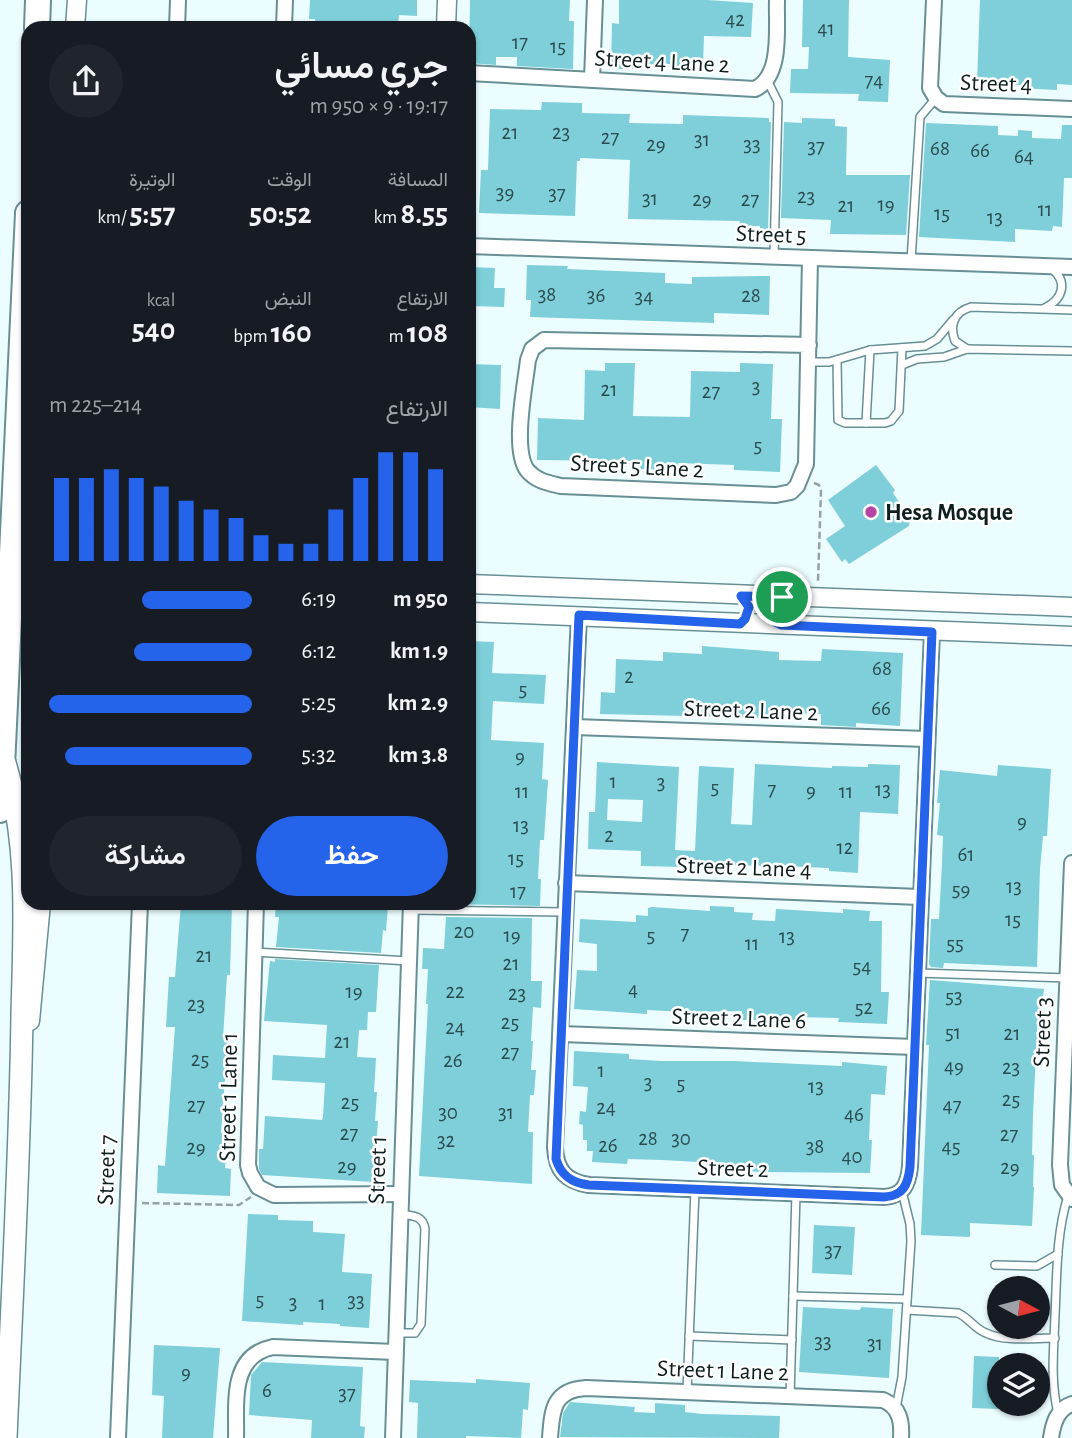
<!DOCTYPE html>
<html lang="ar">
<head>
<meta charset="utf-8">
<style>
	:root { --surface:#171b24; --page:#20242c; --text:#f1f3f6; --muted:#9ea1a6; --accent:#2563eb }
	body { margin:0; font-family:"Alegreya Sans",Vazirmatn,sans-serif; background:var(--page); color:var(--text); direction:rtl; height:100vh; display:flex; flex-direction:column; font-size:26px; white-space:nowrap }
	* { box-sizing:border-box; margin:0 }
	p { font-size:23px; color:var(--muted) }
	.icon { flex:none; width:38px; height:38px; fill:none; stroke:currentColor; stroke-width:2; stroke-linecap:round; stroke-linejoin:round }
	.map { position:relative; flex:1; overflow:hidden; direction:ltr }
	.sheet { position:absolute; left:21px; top:21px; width:455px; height:889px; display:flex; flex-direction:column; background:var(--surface); border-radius:21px; box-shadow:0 2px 5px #0004; direction:rtl }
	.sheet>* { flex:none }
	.needle { width:46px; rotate:97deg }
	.tools { position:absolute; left:987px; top:1276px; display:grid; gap:14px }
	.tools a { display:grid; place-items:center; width:63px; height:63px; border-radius:50%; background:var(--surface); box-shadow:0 2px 5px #0004; font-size:35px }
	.pin { position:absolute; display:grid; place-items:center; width:60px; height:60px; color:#fff; margin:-30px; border:4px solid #fff; border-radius:50%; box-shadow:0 2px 7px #0007 }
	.round { display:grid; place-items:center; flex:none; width:74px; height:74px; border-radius:37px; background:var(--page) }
	.head { display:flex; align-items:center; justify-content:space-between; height:119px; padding:0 28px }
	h1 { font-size:38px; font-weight:600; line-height:52px }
	.figures { display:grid; grid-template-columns:repeat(3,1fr); gap:10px; height:119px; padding:7px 28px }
	.figures div { display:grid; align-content:center }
	.figures b { font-size:30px; font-weight:600 }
	.figures small { font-size:19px; font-weight:400 }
	.figures p { font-size:19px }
	.chart { height:196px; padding:14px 28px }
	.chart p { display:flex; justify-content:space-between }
	.chart svg { width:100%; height:126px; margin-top:7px; stroke:var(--accent); stroke-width:6 }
	.primary-button { display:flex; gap:14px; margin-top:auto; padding:14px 28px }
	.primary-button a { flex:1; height:80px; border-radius:42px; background:var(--accent); color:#fff; font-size:28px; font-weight:600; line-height:80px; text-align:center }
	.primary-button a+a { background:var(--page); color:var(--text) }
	ul { padding:0 28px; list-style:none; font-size:23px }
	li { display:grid; grid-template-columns:112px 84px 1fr; align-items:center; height:52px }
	li i { height:18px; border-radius:9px; background:var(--accent) }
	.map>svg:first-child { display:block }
	.building { fill:#7ecfd9; fill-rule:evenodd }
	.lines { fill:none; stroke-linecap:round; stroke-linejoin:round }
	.service-casing { stroke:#688f94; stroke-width:10 }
	.minor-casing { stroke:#688f94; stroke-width:18 }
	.tertiary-casing { stroke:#688f94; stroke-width:21 }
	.primary-casing { stroke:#688f94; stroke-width:24 }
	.motorway-casing { stroke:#688f94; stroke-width:28 }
	.path { stroke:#93a3a5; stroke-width:2.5; stroke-dasharray:7 3.5; stroke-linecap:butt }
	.service { stroke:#fff; stroke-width:7 }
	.minor { stroke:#fff; stroke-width:14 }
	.tertiary { stroke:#fff; stroke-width:18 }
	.primary { stroke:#fff; stroke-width:21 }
	.motorway { stroke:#fff; stroke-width:24 }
	.route-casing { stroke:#fff; stroke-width:14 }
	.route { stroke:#2563eb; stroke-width:9 }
	.poi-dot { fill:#b445a3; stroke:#fff; stroke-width:2.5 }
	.labels { text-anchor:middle; stroke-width:5; stroke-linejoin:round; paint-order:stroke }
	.number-label { font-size:21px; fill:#2b4b4f }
	.street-label { font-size:24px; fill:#0f1f21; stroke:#fff }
	.poi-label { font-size:24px; font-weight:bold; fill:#0f1f21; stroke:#fff; text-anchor:start }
</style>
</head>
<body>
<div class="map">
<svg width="1072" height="1438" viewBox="0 0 1072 1438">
	<rect width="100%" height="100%" fill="#ecfdff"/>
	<g class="building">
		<path d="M310 0H417V16L399 15 398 24 354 21V28H315V19H309Z"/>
		<path d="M470 0H570L569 21H574L573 69 517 66V57H496V65L469 63Z"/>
		<path d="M619 0H707L753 3 751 37 704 36 703 64H691V71L677 70V64H652V69H611L612 23 619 24Z"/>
		<path d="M803 0H849L848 57 890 60 888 102 858 101 859 94 790 93 791 69H808L809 47H802Z"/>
		<path d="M980 0H1072V85L1057 84V90L1020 88V85L977 83Z"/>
		<path d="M542 102 582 103V113L630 114 629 123 683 124V115L769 118V122H771L768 232H760V226H739L740 221 628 219 630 160 580 158V161H577L575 216 479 213 481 170H488L490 109 541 110Z"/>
		<path d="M802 118 835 119V126L847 127 846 175H910L906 235 830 234 831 220 781 218 784 122 802 123Z"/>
		<path d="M926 123 998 126V135L1018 136V130L1032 131V138L1061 139 1062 125H1072V178H1064L1062 227 1053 226 1052 231 1015 229V242L919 237Z"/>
		<path d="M527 265 568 266 567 269 665 273V283L692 284V277L770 276 769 315 714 313V323L530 317 531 300H526Z"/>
		<path d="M469 267 495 268 494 288H505L504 307 469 306Z"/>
		<path d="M605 363H635L633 416 690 417 691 371 740 372V363L773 364 771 419H782L780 472 734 470V465L678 463V470L639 469V461L537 460 538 418 584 420 585 370 605 371Z"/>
		<path d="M469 364 501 365 500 409 469 407Z"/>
		<path d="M876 465 895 490 893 493 910 518 909 526 849 564 845 559 842 562 826 539 845 526 828 500Z"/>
		<path d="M469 641 494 642 492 673 546 675 544 704 493 701 491 740 544 743 542 779 548 780 544 840H540L538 879H541L540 906 446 904 469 903Z"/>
		<path d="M702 646 779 652V660L821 661 822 649 903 653 900 726 856 723V727L821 725V714L777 712V718L600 714 601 692 615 693 616 659 663 661V652L702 654Z"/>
		<path d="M597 762 679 767 675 850 695 851 699 766 734 768 731 824 752 825 755 764 832 768V766L868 767V764L900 765 898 814 860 812 858 873 829 871V868L782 866 682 864V867L641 866V851L588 849 589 812H595ZM608 799 643 800 642 822 607 820Z"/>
		<path d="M998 765 1051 769 1047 836H1043L1040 869 1037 967 944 963 943 968 931 967 929 964 931 919H939L942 863 943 836 937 835 940 803H937L940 770 997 776Z"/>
		<path d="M181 903H232L230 975H227L223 1038H228L221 1133 228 1134 225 1168 231 1169 230 1196 157 1193 158 1165 165 1166 175 1027H166L169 977H175Z"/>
		<path d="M276 903 388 906 386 931 383 930 381 953 276 947 279 917H275Z"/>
		<path d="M710 906 734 907V912L753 913 752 920 775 921 776 909 843 913V909L870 911 869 921H882L881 992H889L887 1024 838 1022 839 1018 799 1017V1020H742V1011L684 1012 647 1010V1014L574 1009 577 970 597 971V944L579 942 580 919 636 922V915L648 916V908L652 907 710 911Z"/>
		<path d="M446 917 532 918 531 981H542L541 1008 533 1007 531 1041H533L531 1070H536L534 1095H530L528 1132H533L532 1184 419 1176 428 1004H426L428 969H422L423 948 444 949Z"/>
		<path d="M275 959 379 965 376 1012H368L367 1030H359L357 1057 376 1058 374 1092H377L375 1121H378L373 1182 262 1175 259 1169V1149H263L265 1116 322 1120 323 1117 325 1083 272 1080 273 1055 325 1058 327 1025 264 1021 270 961 275 962Z"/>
		<path d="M930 980 1044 989 1041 1014H1038L1033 1114 1032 1155H1034L1033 1187H1034L1032 1226 970 1223V1237L921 1235 929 1045H926Z"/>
		<path d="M574 1051 629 1054V1059L661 1061H734L842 1066V1062L887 1066 885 1095 871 1094 869 1140H872L870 1173 760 1172 699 1167V1162L661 1160 628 1159 627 1164 592 1162 593 1151H587V1140H583V1125L579 1124 580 1111 586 1112 588 1087 573 1086Z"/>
		<path d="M248 1214 278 1215V1220L313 1221V1232L345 1234 342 1272 372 1274 369 1328 340 1326V1324L303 1322V1325L242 1321Z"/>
		<path d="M814 1225 855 1227 852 1275 812 1273Z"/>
		<path d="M803 1307 860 1310 861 1307 893 1309 889 1378 799 1372Z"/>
		<path d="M154 1345 220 1348 213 1438H162L164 1396 152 1395Z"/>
		<path d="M974 1356 999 1357V1409L972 1408Z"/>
		<path d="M262 1362 363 1367 360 1426 365 1427 364 1438H311L312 1420 249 1415 251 1375Z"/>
		<path d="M476 1379 530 1383 528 1410 523 1409 521 1438 466 1436V1438H417L418 1403 409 1402 410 1380 476 1383Z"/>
		<path d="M570 1402 635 1407 634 1412 655 1413V1403L685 1405V1412L702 1414 780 1416 779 1438 560 1437 563 1413Z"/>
	</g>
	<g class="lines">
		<g class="service-casing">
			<g id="service">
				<path d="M767 80 778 102 774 256"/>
				<path d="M911 261 920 117 936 98"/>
				<path d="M1045 308C1063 299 1068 282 1052 269"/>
				<path d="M967 349 955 341C949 325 954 312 971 307L1072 310"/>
				<path d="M837 360 838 420 845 423H885L891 421 899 411 902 348"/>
				<path d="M809 362H829L870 350 925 346 937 339 953 320"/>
				<path d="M902 365 917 359 944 357 967 349 1072 351"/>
				<path d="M866 423 870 350"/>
				<path d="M411 910 565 912"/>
				<path d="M254 952 409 961"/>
				<path d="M918 973 1067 978"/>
				<path d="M995 1265 1037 1266 1058 1254"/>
				<path d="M793 1296 907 1299"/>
				<path d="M907 1310 958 1313C969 1318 975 1329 986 1333 1005 1342 1034 1338 1055 1338"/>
				<path d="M397 1333H415L421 1324 425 1229C423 1215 412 1216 400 1214"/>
				<path d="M689 1336 792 1340"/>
				<path d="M687 1392 695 1190"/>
				<path d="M790 1396 796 1194"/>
				<path d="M896 1408 902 1377 911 1241 910 1224 902 1191"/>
				<path d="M1058 1413C1050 1381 1054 1348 1055 1315 1057 1275 1056 1234 1068 1196"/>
			</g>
		</g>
		<g class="minor-casing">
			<g id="minor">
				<path d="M934 0 930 88 936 98 944 104 1072 109"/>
				<path d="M177 28 178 0"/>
				<path d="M284 28 285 0"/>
				<path d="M469 73 755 89C783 76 776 27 777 0"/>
				<path d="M592 80 595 0"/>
				<path d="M469 246 1072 267"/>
				<path d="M809 345 544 340 532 349 528 360C525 386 512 449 527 470 536 481 548 483 561 486L776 495 791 492 797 486 806 464 810 258"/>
				<path d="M579 615 555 1147C556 1170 565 1181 589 1185L884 1197C903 1196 908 1185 910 1167L932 632"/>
				<path d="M574 727 926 739"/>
				<path d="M1072 863 1060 1165 1062 1185 1072 1199"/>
				<path d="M566 883 920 897"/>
				<path d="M256 903 248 1165 250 1173 258 1187 274 1195 401 1194"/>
				<path d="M561 1034 915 1047"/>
				<path d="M118 1438 140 903"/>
				<path d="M236 1438C237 1403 229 1356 273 1347L395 1352"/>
				<path d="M393 1438 411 903"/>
				<path d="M550 1438C552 1410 553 1390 586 1388L883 1400C900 1407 902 1422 901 1438"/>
				<path d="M1051 1438C1053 1424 1057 1409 1072 1404"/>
			</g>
		</g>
		<g class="tertiary-casing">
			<g id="tertiary">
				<path d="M75 28 77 0"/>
				<path d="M446 28 447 0"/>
				<path d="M469 584 1072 607"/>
				<path d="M469 612 1072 636"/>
				<path d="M30 1021 41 903"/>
			</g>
		</g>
		<g class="primary-casing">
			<path id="primary" d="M5 763C30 846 24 929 22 1015 20 1156 12 1297 6 1438"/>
		</g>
		<g class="motorway-casing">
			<g id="motorway">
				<path d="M37 28 38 0"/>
				<path d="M0 810 28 213"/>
			</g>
		</g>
		<g class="path">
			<path d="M814 483 819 485 821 491 818 581"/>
			<path d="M142 1203 239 1205 251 1197"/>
		</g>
		<use href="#service" class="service"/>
		<use href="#minor" class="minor"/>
		<use href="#tertiary" class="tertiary"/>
		<use href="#primary" class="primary"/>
		<use href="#motorway" class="motorway"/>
	</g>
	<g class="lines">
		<g class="route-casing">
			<path id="route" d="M741 596 782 597 772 604 771 617 775 622 781 625 932 632 910 1167C908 1185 903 1196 884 1197L589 1185C572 1183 561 1176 556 1159L579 615 740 624 745 619 749 607Z"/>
		</g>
		<use href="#route" class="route"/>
	</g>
	<circle class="poi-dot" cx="871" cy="512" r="7"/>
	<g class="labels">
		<g class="number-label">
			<text x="735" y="26">42</text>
			<text x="826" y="35">41</text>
			<text x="520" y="49">17</text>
			<text x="558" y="53">15</text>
			<text x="874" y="87">74</text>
			<text x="510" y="139">21</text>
			<text x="561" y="139">23</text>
			<text x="610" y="144">27</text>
			<text x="702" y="146">31</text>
			<text x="656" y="151">29</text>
			<text x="752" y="151">33</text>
			<text x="816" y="153">37</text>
			<text x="940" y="155">68</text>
			<text x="980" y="157">66</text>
			<text x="1024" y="163">64</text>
			<text x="505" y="199">39</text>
			<text x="557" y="200">37</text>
			<text x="806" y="203">23</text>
			<text x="650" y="205">31</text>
			<text x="702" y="206">29</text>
			<text x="750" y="206">27</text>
			<text x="886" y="211">19</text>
			<text x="846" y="212">21</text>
			<text x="1045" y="216">11</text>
			<text x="942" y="220">15</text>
			<text x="995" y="224">13</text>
			<text x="547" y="301">38</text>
			<text x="596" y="302">36</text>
			<text x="751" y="302">28</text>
			<text x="644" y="303">34</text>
			<text x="756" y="393">3</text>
			<text x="609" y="396">21</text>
			<text x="711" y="398">27</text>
			<text x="758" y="452">5</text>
			<text x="882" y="675">68</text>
			<text x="629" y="683">2</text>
			<text x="523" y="696">5</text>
			<text x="881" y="715">66</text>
			<text x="520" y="763">9</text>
			<text x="613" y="788">1</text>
			<text x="661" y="789">3</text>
			<text x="715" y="794">5</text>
			<text x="772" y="796">7</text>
			<text x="883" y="796">13</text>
			<text x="811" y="797">9</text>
			<text x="522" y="798">11</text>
			<text x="846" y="798">11</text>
			<text x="1022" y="828">9</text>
			<text x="521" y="832">13</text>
			<text x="609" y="842">2</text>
			<text x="845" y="854">12</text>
			<text x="966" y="861">61</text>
			<text x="516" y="865">15</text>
			<text x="1014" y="893">13</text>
			<text x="961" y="896">59</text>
			<text x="518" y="898">17</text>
			<text x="1013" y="926">15</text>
			<text x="464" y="938">20</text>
			<text x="685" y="940">7</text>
			<text x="512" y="942">19</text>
			<text x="651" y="942">5</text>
			<text x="787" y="943">13</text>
			<text x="752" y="950">11</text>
			<text x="955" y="950">55</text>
			<text x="204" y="962">21</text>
			<text x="511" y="970">21</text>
			<text x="862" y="973">54</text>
			<text x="633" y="996">4</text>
			<text x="354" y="998">19</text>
			<text x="455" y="998">22</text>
			<text x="517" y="1000">23</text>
			<text x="954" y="1003">53</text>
			<text x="196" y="1011">23</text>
			<text x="864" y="1014">52</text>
			<text x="510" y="1029">25</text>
			<text x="455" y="1034">24</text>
			<text x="953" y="1039">51</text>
			<text x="1012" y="1040">21</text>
			<text x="342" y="1048">21</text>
			<text x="510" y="1059">27</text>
			<text x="200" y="1066">25</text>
			<text x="453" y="1067">26</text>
			<text x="954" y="1073">49</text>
			<text x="1011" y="1074">23</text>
			<text x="601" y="1077">1</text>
			<text x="648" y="1089">3</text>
			<text x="681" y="1090">5</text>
			<text x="816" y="1093">13</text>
			<text x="1011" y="1106">25</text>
			<text x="350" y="1109">25</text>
			<text x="196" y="1112">27</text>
			<text x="952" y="1112">47</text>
			<text x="606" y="1114">24</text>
			<text x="448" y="1119">30</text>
			<text x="506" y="1119">31</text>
			<text x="854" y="1121">46</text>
			<text x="349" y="1140">27</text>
			<text x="1009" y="1141">27</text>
			<text x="648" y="1145">28</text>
			<text x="681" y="1145">30</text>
			<text x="446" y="1147">32</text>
			<text x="608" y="1152">26</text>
			<text x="815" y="1153">38</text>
			<text x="951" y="1153">45</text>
			<text x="196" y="1154">29</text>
			<text x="852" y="1163">40</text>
			<text x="347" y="1173">29</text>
			<text x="1010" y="1174">29</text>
			<text x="833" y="1257">37</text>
			<text x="260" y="1306">5</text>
			<text x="356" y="1307">33</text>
			<text x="293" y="1309">3</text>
			<text x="322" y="1310">1</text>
			<text x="823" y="1348">33</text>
			<text x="875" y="1350">31</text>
			<text x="186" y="1379">9</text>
			<text x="267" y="1397">6</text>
			<text x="347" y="1400">37</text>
		</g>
		<g class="street-label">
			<text transform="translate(662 61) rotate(3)" y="8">Street 4 Lane 2</text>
			<text transform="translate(996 83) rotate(2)" y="8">Street 4</text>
			<text transform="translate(771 234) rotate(2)" y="8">Street 5</text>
			<text transform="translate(637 466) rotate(3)" y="8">Street 5 Lane 2</text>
			<text transform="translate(751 710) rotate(2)" y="8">Street 2 Lane 2</text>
			<text transform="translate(744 867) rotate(2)" y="8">Street 2 Lane 4</text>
			<text transform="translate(739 1018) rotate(2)" y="8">Street 2 Lane 6</text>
			<text transform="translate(1042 1032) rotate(-88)" y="8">Street 3</text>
			<text transform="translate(228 1097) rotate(-89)" y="8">Street 1 Lane 1</text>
			<text transform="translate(733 1168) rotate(2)" y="8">Street 2</text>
			<text transform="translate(106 1170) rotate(-88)" y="8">Street 7</text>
			<text transform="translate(377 1170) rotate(-88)" y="8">Street 1</text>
			<text transform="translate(723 1370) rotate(2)" y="8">Street 1 Lane 2</text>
		</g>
		<g class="poi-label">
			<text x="885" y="520">Hesa Mosque</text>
		</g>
	</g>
</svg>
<div class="tools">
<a><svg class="needle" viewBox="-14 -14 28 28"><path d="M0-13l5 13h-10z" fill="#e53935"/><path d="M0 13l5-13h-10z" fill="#9ea1a6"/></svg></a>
<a><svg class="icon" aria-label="layers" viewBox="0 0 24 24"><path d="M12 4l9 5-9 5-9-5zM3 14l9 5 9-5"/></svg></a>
</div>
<div class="pin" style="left:782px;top:597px;background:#1e9e55"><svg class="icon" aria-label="arrive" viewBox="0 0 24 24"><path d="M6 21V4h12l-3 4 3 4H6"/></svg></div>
<section class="sheet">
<div class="head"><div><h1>جري مسائي</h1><p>19:17 · 9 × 950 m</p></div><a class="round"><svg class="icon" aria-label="share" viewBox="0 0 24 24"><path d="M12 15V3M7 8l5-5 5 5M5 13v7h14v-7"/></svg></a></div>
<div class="figures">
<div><p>المسافة</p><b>8.55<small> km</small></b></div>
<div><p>الوقت</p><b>50:52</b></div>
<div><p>الوتيرة</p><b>5:57<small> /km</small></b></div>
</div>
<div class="figures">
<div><p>الارتفاع</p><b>108<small> m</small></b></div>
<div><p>النبض</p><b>160<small> bpm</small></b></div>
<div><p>kcal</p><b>540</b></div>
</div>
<div class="chart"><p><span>الارتفاع</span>214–225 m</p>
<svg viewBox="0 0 160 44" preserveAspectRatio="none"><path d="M5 44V15M15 44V15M25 44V12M35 44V15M45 44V18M55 44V23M65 44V26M75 44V29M85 44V35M95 44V38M105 44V38M115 44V26M125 44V15M135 44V6M145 44V6M155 44V12"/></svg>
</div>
<ul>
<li><b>950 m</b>6:19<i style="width:54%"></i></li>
<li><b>1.9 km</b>6:12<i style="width:58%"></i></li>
<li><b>2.9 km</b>5:25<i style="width:100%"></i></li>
<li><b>3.8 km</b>5:32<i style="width:92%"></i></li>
</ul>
<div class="primary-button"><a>حفظ</a><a>مشاركة</a></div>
</section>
</div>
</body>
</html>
